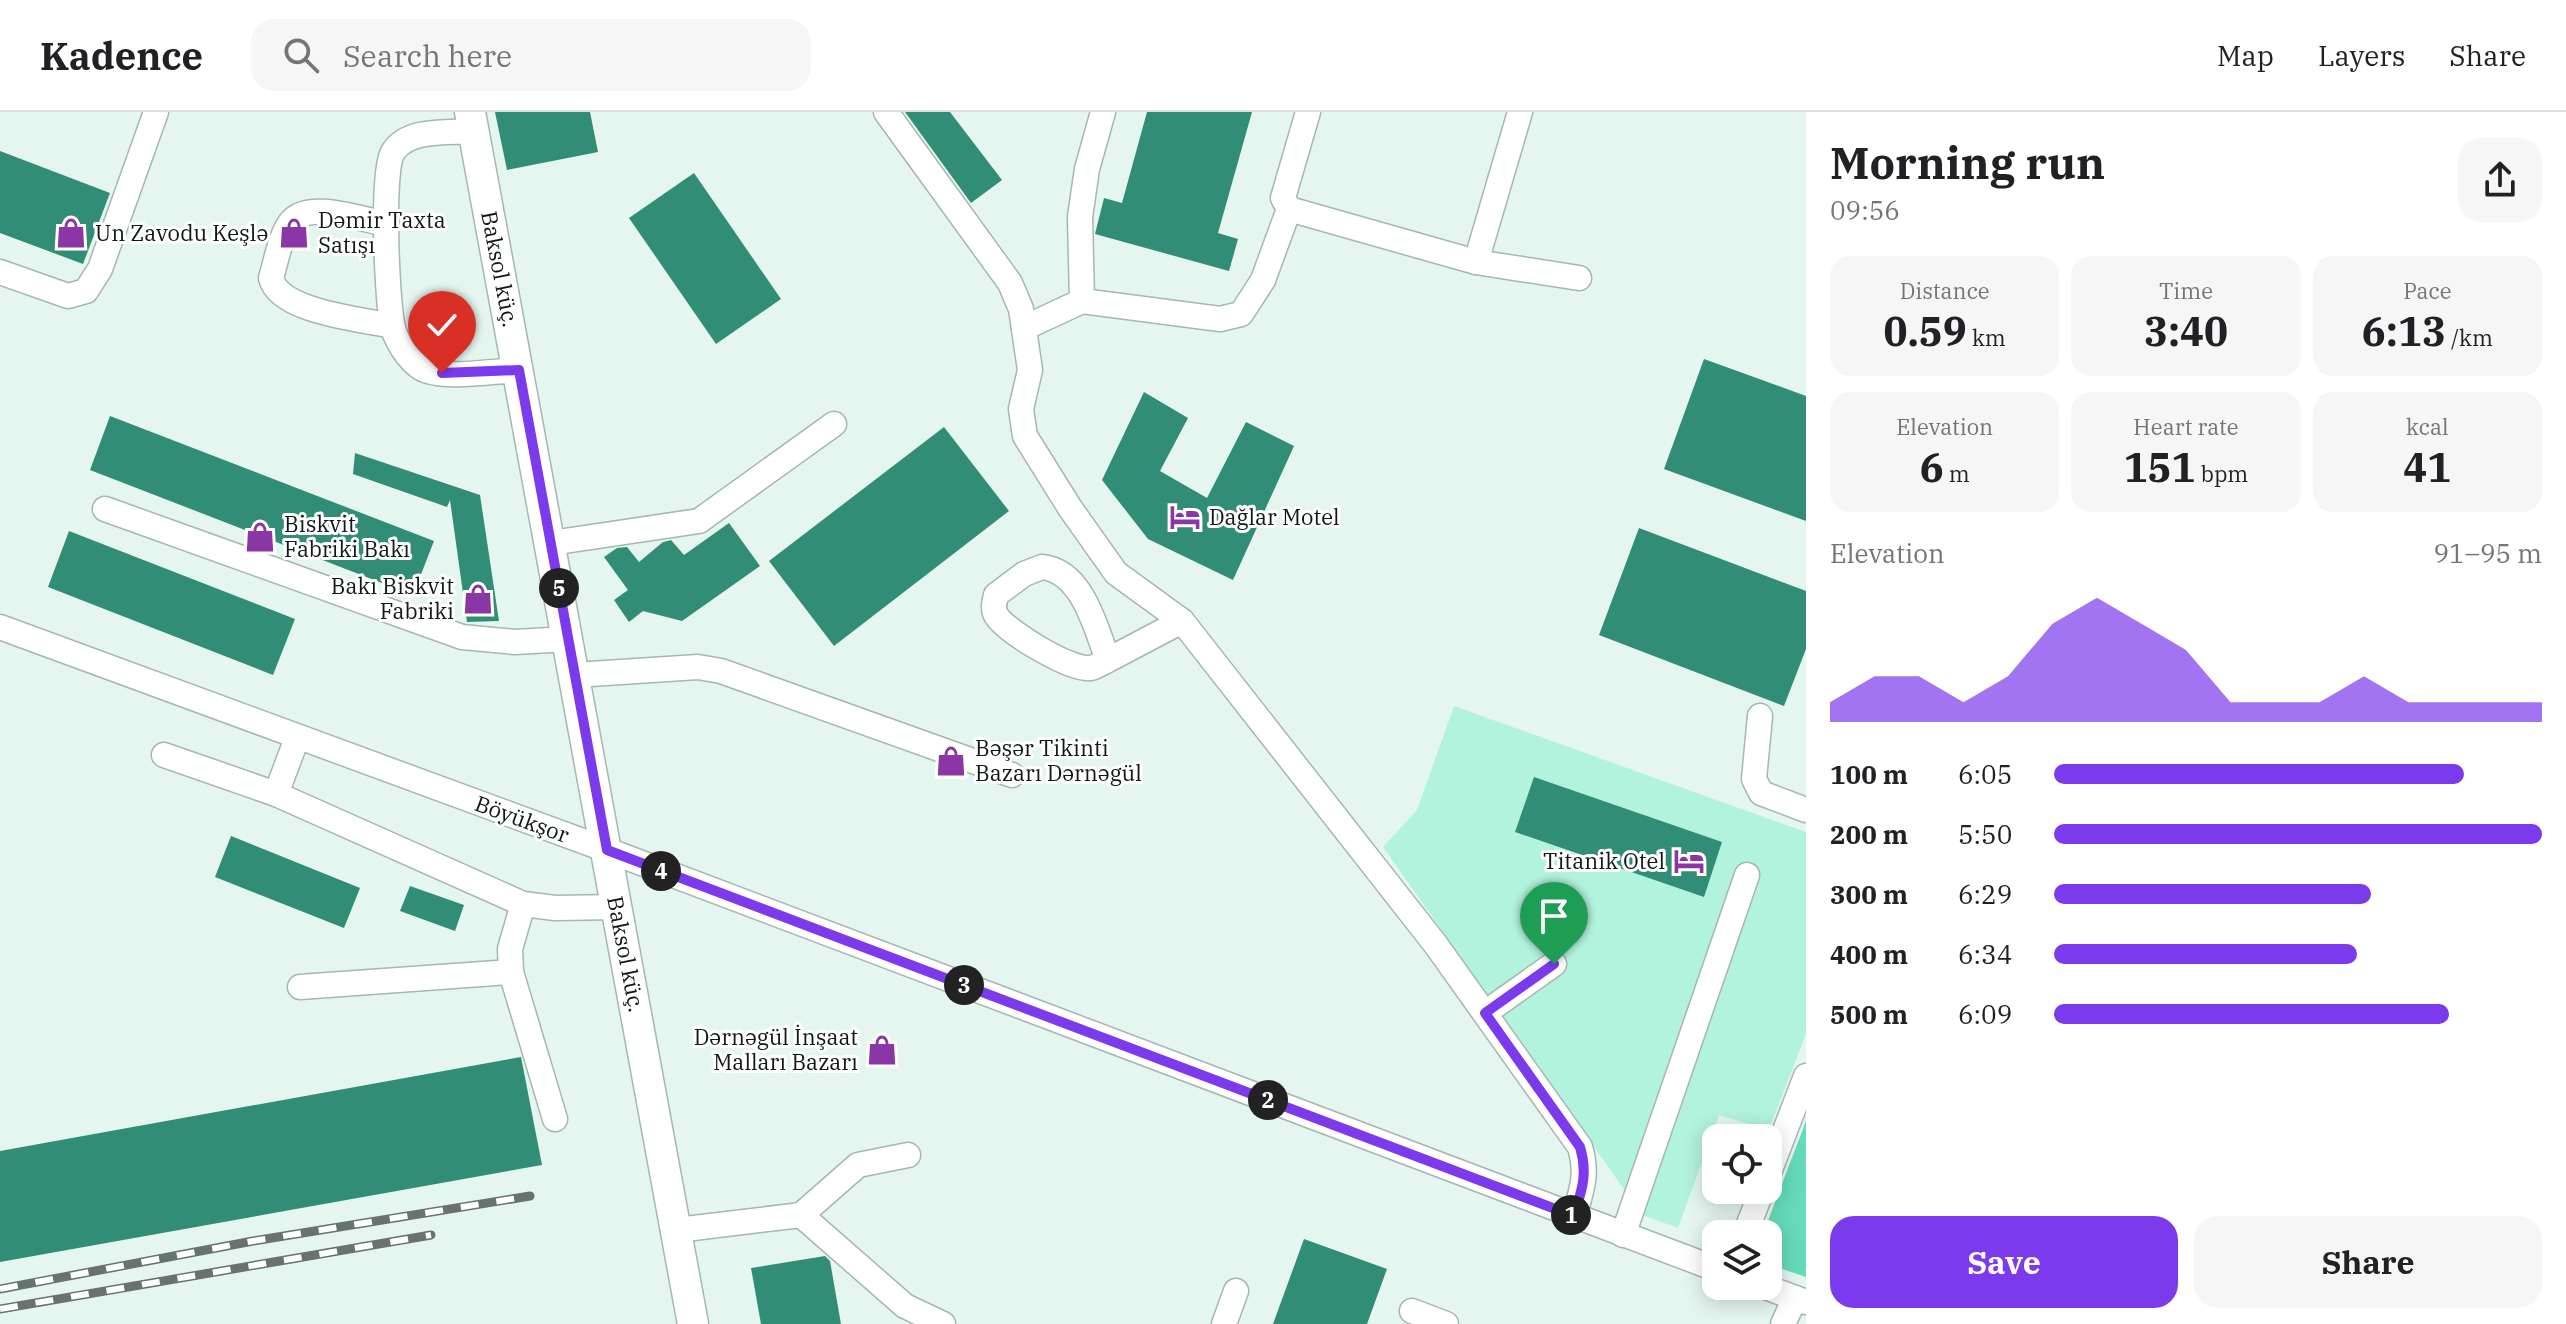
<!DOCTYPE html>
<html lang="en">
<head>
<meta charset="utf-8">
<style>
	:root { --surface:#fff; --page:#f6f6f6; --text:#202124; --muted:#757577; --line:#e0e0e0; --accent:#7c3aed }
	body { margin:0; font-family:"IBM Plex Serif",serif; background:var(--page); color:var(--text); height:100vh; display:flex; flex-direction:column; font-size:30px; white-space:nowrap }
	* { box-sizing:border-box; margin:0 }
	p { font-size:26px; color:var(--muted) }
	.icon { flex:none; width:44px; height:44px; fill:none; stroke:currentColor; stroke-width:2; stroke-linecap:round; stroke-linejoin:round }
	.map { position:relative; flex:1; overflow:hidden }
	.sheet { display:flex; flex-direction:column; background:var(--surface); width:760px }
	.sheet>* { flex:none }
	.controls { position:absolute; left:1702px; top:1012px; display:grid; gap:16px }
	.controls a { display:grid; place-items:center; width:80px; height:80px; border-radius:16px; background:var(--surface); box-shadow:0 4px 20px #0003; font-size:40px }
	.pin { position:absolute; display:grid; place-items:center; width:68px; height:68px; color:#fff; margin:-82px -34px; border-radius:50% 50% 50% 0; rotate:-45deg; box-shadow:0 0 8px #0007 }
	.pin .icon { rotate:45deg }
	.km { position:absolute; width:40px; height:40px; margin:-20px; border-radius:50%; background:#222; color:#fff; font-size:22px; line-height:40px; text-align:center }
	.round { display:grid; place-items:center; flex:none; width:84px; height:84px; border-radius:24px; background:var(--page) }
	.head { display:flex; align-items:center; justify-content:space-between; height:136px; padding:0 24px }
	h1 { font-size:44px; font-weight:700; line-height:60px }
	.stats { display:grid; grid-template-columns:repeat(3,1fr); gap:12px; height:136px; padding:8px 24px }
	.stats div { display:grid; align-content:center; border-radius:20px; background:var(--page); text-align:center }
	.stats b { font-size:40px; font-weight:700 }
	.stats small { font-size:22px; font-weight:400 }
	.stats p { font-size:22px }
	.chart { height:224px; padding:16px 24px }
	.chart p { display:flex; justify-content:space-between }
	.chart svg { width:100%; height:144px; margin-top:8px; fill:var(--accent); opacity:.7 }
	.primary-button { display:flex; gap:16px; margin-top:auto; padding:16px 24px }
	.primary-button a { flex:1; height:92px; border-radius:24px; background:var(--accent); color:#fff; font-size:32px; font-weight:700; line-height:92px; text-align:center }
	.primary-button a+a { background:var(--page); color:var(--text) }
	ul { padding:0 24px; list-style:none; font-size:26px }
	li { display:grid; grid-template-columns:128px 96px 1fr; align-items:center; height:60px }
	li i { height:20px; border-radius:10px; background:var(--accent) }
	header { display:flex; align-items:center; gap:48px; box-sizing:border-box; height:112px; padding:0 40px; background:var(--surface); border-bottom:2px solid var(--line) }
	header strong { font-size:38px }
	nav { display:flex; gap:44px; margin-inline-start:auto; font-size:28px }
	.search { width:560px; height:72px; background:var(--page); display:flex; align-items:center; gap:20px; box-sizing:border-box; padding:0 28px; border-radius:24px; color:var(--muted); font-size:30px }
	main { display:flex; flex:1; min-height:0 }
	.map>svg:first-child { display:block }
	.green { fill:#b2f3de }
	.forest { fill:#64dbba }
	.water { fill:#74eac9 }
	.building { fill:#318d75 }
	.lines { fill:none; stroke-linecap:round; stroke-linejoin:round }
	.minor-casing { stroke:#a6b6b0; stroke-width:27 }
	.major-casing { stroke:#a6b6b0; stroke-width:33 }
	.minor { stroke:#fff; stroke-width:24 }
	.major { stroke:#fff; stroke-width:30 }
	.rail-casing { stroke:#68726f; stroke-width:9 }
	.rail { stroke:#fff; stroke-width:6; stroke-dasharray:18; stroke-linecap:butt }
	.route-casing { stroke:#fff; stroke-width:16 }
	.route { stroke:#7c3aed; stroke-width:10 }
	.labels { text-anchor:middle; stroke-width:6; stroke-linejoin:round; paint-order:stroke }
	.poi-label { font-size:22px; fill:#121816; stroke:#fff; text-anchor:start }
	.street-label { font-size:22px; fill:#121816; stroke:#fff }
</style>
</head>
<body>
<header>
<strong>Kadence</strong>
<div class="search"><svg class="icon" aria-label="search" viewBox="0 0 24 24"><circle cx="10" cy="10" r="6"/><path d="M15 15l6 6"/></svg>Search here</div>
<nav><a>Map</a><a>Layers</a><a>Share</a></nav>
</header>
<main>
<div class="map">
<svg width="1806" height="1212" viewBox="0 0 1806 1212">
	<rect width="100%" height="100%" fill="#e5f6f0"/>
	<path class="green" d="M1454 594 1806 720V922L1769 1018 1719 1003 1678 1116 1642 1103 1383 735 1417 698Z"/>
	<path class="forest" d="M1806 1009V1165L1768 1152V1122H1763Z"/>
	<circle class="water" cx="1550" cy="803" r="26"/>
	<g class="building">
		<path d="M495 0H590L598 40 507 58Z"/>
		<path d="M905 0H950L1002 68 971 91Z"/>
		<path d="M1147 0H1252L1218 121 1238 127 1229 159 1095 122 1104 86 1122 91Z"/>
		<path d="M0 39 110 81 83 152 0 121Z"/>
		<path d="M694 61 781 187 716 232 629 106Z"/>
		<path d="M1704 247 1806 284V409L1664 357Z"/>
		<path d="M1144 280 1188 306 1160 359 1207 386 1246 310 1294 334 1233 468 1148 427 1102 368Z"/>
		<path d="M110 304 434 429 413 483 90 358Z"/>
		<path d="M944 315 1009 399 834 534 769 449Z"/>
		<path d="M355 341 480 383 499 509 467 510 450 388 447 395 353 362Z"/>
		<path d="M729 411 760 454 682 509 643 499 629 510 614 488 628 478 604 445 617 436 627 435 639 450 663 430 671 428 684 443Z"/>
		<path d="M1639 416 1806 479V537L1784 594 1599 523Z"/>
		<path d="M69 419 295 507 273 563 48 475Z"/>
		<path d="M1534 665 1722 730 1704 785 1515 720Z"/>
		<path d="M231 724 360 776 344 816 215 765Z"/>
		<path d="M410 774 464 793 455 819 400 799Z"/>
		<path d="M521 945 542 1053 0 1150V1039Z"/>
		<path d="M1304 1127 1387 1157 1367 1212H1273Z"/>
		<path d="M825 1144 830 1149 841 1212H761L751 1156Z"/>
	</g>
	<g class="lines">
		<g class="minor-casing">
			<g id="minor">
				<path d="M886 0 1010 171 1021 197 1030 258 1021 297 1025 324 1070 396 1116 461 1182 509 1436 833 1580 1035C1588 1061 1582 1078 1574 1104"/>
				<path d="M1308 0 1283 86 1289 97 1476 150 1579 166"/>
				<path d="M473 19C448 21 408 16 393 40 381 58 387 185 392 211 394 226 408 248 421 256 440 268 495 259 519 258"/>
				<path d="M387 112C362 108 307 87 290 111 280 125 276 150 271 166 279 200 361 207 392 214"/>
				<path d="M1476 150 1520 0"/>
				<path d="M0 160 68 184 86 179 100 157 156 0"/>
				<path d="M1082 189 1220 207 1241 202 1263 168 1289 97"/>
				<path d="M1024 216 1082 189 1080 105 1087 57 1103 0"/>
				<path d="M105 397 462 525 515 530 568 527"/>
				<path d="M551 431 699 409 834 312"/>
				<path d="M0 515 607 738 1716 1157"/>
				<path d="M1108 548C1103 550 1096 555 1091 556 1071 559 1011 522 998 506 992 499 994 491 996 483L1024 462 1042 455C1083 459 1096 517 1108 548L1182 509"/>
				<path d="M575 563 698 555 721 559 1012 663"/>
				<path d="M1760 604 1754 667 1761 681 1806 698"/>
				<path d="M164 643 276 682 523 792 555 796 618 795"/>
				<path d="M276 682 297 626"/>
				<path d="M523 792 510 837 511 860 555 1007"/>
				<path d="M300 875 511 860"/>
				<path d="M1485 901 1554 852"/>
				<path d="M908 1043 858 1053 801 1103 905 1194 943 1212"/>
				<path d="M1768 1063 1806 964"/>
				<path d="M677 1118 801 1103"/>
				<path d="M1745 1122 1762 1078"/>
				<path d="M1623 1123 1747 763"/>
				<path d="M1763 1174 1806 1190"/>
				<path d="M1412 1199 1446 1212"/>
				<path d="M1224 1212 1236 1179"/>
				<path d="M1783 1212 1795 1186"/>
			</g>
		</g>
		<g class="major-casing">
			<path id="major" d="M470 0 693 1212"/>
		</g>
		<use href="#minor" class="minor"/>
		<use href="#major" class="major"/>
		<g class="rail-casing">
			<g id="rail">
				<path d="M0 1177 253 1129 530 1084"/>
				<path d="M0 1197 431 1123"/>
			</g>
		</g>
		<use href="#rail" class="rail"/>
	</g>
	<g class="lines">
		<g class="route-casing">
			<path id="route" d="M442 261 519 258 607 738 1574 1104C1582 1078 1588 1061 1580 1035L1485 901 1554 852"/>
		</g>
		<use href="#route" class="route"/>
	</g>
	<defs>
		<g id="shop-bare" transform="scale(2.4)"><path d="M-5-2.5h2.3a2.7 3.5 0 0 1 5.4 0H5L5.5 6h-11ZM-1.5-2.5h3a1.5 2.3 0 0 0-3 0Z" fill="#8a36a4" stroke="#fff" stroke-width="2.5" paint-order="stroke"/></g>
		<g id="hotel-bare" transform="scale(2.4)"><path d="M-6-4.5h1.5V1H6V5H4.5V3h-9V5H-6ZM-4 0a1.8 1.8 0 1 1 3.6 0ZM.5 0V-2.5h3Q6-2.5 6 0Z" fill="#8a36a4" stroke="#fff" stroke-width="2.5" paint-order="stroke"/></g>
	</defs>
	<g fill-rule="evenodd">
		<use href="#shop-bare" x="71" y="121"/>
		<use href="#shop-bare" x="294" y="121"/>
		<use href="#hotel-bare" x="1185" y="405"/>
		<use href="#shop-bare" x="260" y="425"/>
		<use href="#shop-bare" x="478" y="487"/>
		<use href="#shop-bare" x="951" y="649"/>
		<use href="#hotel-bare" x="1689" y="749"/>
		<use href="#shop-bare" x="882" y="938"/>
	</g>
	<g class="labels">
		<g class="poi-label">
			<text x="318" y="116">Dəmir Taxta<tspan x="318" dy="25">Satışı</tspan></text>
			<text x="95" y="129">Un Zavodu Keşlə</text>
			<text x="1209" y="413">Dağlar Motel</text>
			<text x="284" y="420">Biskvit<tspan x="284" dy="25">Fabriki Bakı</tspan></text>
			<text x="454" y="482" text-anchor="end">Bakı Biskvit<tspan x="454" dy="25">Fabriki</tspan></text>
			<text x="975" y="644">Bəşər Tikinti<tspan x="975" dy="25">Bazarı Dərnəgül</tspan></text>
			<text x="1665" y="757" text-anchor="end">Titanik Otel</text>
			<text x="858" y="933" text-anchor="end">Dərnəgül İnşaat<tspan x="858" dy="25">Malları Bazarı</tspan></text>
		</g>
		<g class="street-label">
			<text transform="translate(500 157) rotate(79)" y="8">Baksol küç.</text>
			<text transform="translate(522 707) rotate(20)" y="8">Böyükşor</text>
			<text transform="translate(626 842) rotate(79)" y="8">Baksol küç.</text>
		</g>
	</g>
</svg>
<div class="controls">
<a><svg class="icon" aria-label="locate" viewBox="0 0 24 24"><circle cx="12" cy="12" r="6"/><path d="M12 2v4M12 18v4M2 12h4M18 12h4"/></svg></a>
<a><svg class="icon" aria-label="layers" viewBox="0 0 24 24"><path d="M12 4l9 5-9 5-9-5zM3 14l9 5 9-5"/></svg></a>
</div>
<div class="pin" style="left:1554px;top:852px;background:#1e9e55"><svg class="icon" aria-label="arrive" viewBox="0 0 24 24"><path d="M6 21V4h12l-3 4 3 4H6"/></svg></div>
<div class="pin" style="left:442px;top:261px;background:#d93025"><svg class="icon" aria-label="check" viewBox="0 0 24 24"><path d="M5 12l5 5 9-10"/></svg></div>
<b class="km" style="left:1571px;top:1103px">1</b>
<b class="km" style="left:1268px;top:988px">2</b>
<b class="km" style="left:964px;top:873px">3</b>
<b class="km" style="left:661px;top:759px">4</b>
<b class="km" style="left:559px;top:476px">5</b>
</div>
<section class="sheet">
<div class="head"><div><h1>Morning run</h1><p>09:56</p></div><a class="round"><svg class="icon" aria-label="share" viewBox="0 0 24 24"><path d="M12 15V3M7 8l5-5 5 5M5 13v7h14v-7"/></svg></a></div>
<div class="stats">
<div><p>Distance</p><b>0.59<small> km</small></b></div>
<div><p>Time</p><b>3:40</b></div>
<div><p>Pace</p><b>6:13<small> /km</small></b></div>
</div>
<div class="stats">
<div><p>Elevation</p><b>6<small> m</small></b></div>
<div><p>Heart rate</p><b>151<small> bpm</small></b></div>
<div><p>kcal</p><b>41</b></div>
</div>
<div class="chart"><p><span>Elevation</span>91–95 m</p>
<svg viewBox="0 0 160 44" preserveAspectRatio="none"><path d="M0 44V38L10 30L20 30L30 38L40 30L50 14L60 6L70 14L80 22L90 38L100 38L110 38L120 30L130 38L140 38L150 38L160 38V44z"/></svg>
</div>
<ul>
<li><b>100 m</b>6:05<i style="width:84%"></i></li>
<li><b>200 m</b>5:50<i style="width:100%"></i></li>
<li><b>300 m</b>6:29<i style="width:65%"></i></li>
<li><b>400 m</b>6:34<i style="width:62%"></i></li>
<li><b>500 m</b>6:09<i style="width:81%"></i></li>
</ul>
<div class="primary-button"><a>Save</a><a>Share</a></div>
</section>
</main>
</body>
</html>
